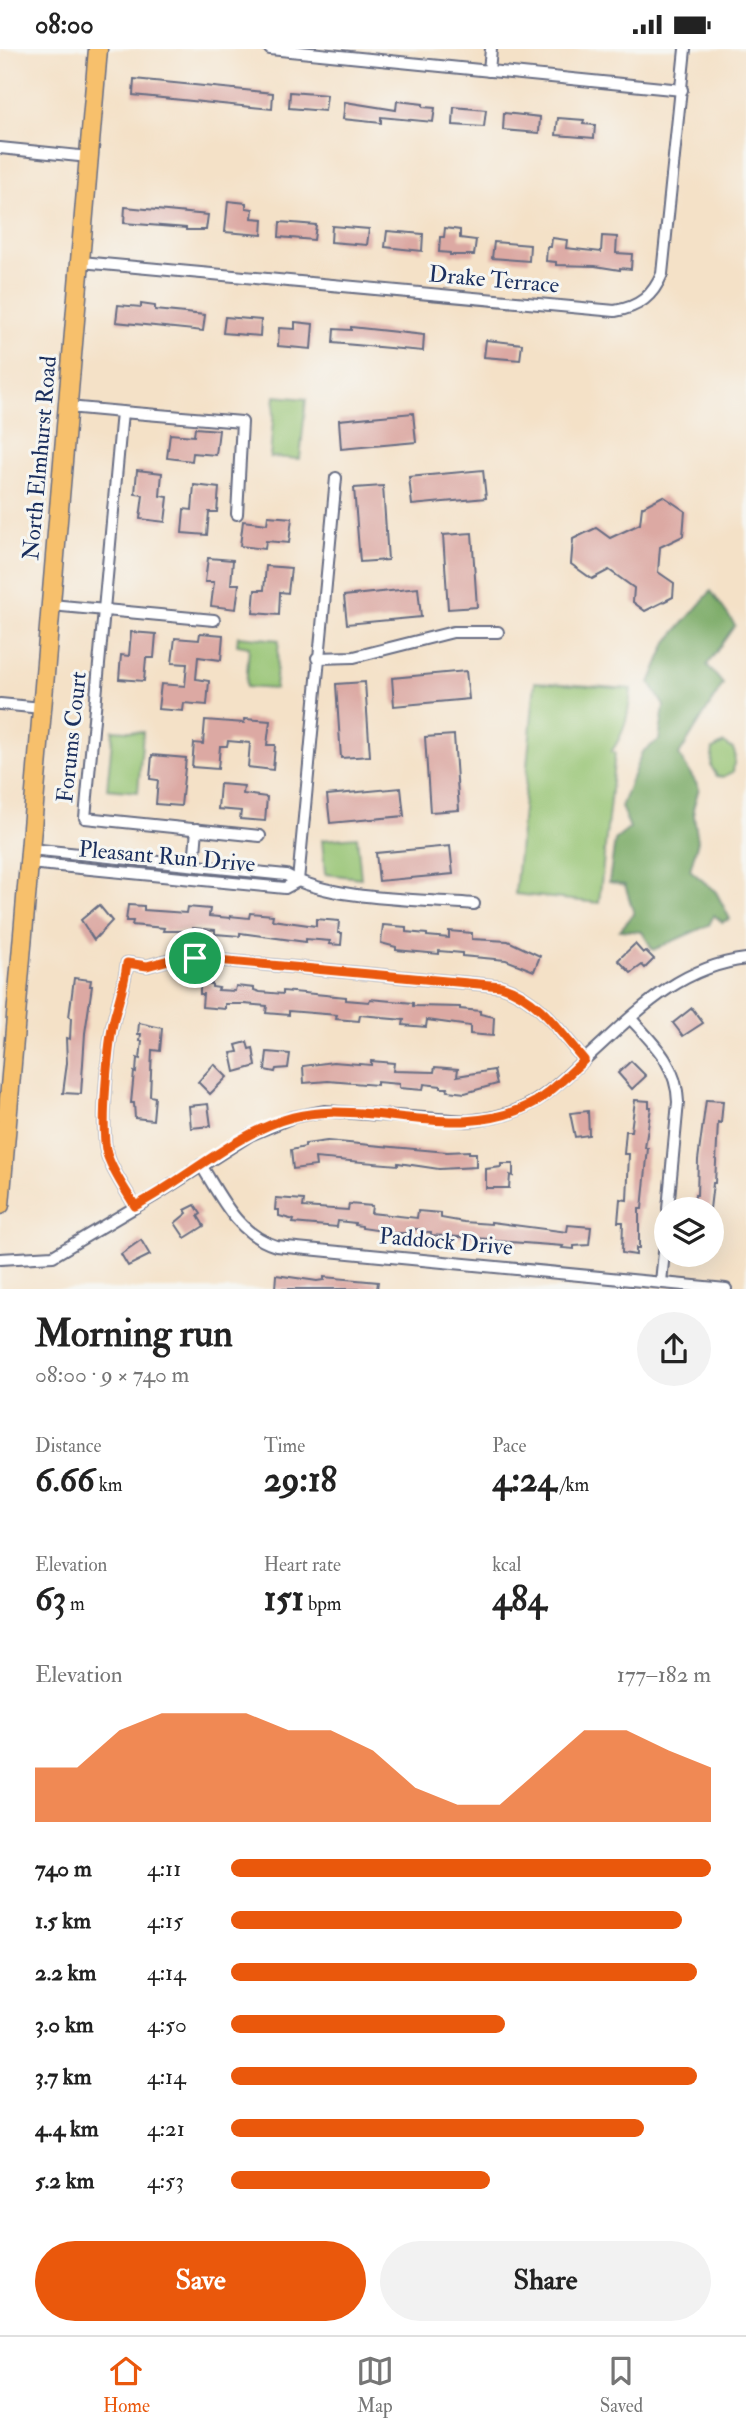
<!DOCTYPE html>
<html lang="en">
<head>
<meta charset="utf-8">
<style>
	:root { --surface:#fff; --page:#f2f2f2; --text:#222; --muted:#767676; --line:#e0e0e0; --accent:#ea580c }
	body { margin:0; font-family:"IM FELL Double Pica",serif; background:var(--page); color:var(--text); height:100vh; display:flex; flex-direction:column; font-size:26px; white-space:nowrap }
	* { box-sizing:border-box; margin:0 }
	p { font-size:23px; color:var(--muted) }
	.icon { flex:none; width:38px; height:38px; fill:none; stroke:currentColor; stroke-width:2; stroke-linecap:round; stroke-linejoin:round }
	.map { position:relative; height:1240px; overflow:hidden }
	.side { display:flex; flex-direction:column; background:var(--surface); flex:1 }
	.side>* { flex:none }
	.controls { position:absolute; left:654px; top:1148px; display:grid; gap:14px }
	.controls a { display:grid; place-items:center; width:70px; height:70px; border-radius:50%; background:var(--surface); box-shadow:0 7px 28px #0002; font-size:35px }
	.pin { position:absolute; display:grid; place-items:center; width:60px; height:60px; color:#fff; margin:-30px; border:4px solid #fff; border-radius:50%; box-shadow:0 2px 7px #0007 }
	.round { display:grid; place-items:center; flex:none; width:74px; height:74px; border-radius:37px; background:var(--page) }
	.overview { display:flex; align-items:center; justify-content:space-between; height:119px; padding:0 35px }
	h1 { font-size:38px; font-weight:700; line-height:52px }
	.metrics { display:grid; grid-template-columns:repeat(3,1fr); gap:10px; height:119px; padding:7px 35px }
	.metrics div { display:grid; align-content:center }
	.metrics b { font-size:35px; font-weight:700 }
	.metrics small { font-size:19px; font-weight:400 }
	.metrics p { font-size:19px }
	.chart { height:196px; padding:14px 35px }
	.chart p { display:flex; justify-content:space-between }
	.chart svg { width:100%; height:126px; margin-top:7px; fill:var(--accent); opacity:.7 }
	.cta { display:flex; gap:14px; margin-top:auto; padding:14px 35px }
	.cta a { flex:1; height:80px; border-radius:42px; background:var(--accent); color:#fff; font-size:28px; font-weight:700; line-height:80px; text-align:center }
	.cta a+a { background:var(--page); color:var(--text) }
	ul { padding:0 35px; list-style:none; font-size:23px }
	li { display:grid; grid-template-columns:112px 84px 1fr; align-items:center; height:52px }
	li i { height:18px; border-radius:9px; background:var(--accent) }
	.status { display:flex; justify-content:space-between; align-items:center; height:49px; padding:0 35px; background:var(--surface); direction:ltr }
	.status svg { height:19px; fill:currentColor }
	.tabs { display:flex; justify-content:space-around; align-items:center; height:98px; border-top:2px solid var(--line); background:var(--surface); font-size:19px; color:var(--muted) }
	.tabs a { display:grid; justify-items:center; gap:4px }
	.tabs .on { color:var(--accent) }
	.map>svg:first-child { display:block }
	.green { fill:#94c270; stroke:#587867; stroke-width:2 }
	.forest { fill:#77a862; stroke:#496c60; stroke-width:2 }
	.building { fill:#dca9a3 }
	.lines { fill:none; stroke-linecap:round; stroke-linejoin:round }
	.street-casing { stroke:#676d83; stroke-width:14 }
	.primary-casing { stroke:#676d83; stroke-width:21 }
	.street { stroke:#fff; stroke-width:10 }
	.primary { stroke:#f7c06c; stroke-width:18 }
	.route-casing { stroke:#fff; stroke-width:14 }
	.route { stroke:#ea580c; stroke-width:9 }
	.labels { text-anchor:middle; stroke-width:6; stroke-linejoin:round; paint-order:stroke }
	.street-label { font-size:23px; fill:#1b2f5e; stroke:#f6f6f2 }
</style>
</head>
<body>
<div class="status"><b>08:00</b><svg viewBox="0 0 49 12"><path d="M0 12V9h3v3zM5 12V6h3v6zM10 12V3h3v9zM15 12V0h3v12zM26 1h20v11H26zM47 4h2v5h-2z"/></svg></div>
<div class="map">
<svg width="746" height="1240" viewBox="0 0 746 1240">
	<rect width="100%" height="100%" fill="#f6f6f2"/>
	<filter id="ink" filterUnits="userSpaceOnUse"><feTurbulence type="fractalNoise" baseFrequency=".0143" numOctaves="2"/><feDisplacementMap in="SourceGraphic" scale="14" xChannelSelector="R" yChannelSelector="G"/><feConvolveMatrix kernelMatrix="1 2 1 2 8 2 1 2 1" color-interpolation-filters="sRGB"/></filter>
	<filter id="wash" filterUnits="userSpaceOnUse"><feTurbulence type="fractalNoise" baseFrequency=".00686" numOctaves="4" result="noise"/><feDisplacementMap in="SourceGraphic" scale="28" xChannelSelector="R" yChannelSelector="G"/><feGaussianBlur stdDeviation="1.57" result="paint"/><feColorMatrix in="noise" values="0 0 0 0 0 0 0 0 0 0 0 0 0 0 0 0 0 1.4 0 .05"/><feComposite in="paint" operator="in"/></filter>
	<g filter="url(#wash)">
		<rect width="100%" height="100%" fill="#f4e1c7"/>
		<g class="green">
			<path d="M275 347 306 350 300 410 270 408Z"/>
			<path d="M238 587 279 591 275 640 246 638 249 598 237 596Z"/>
			<path d="M535 633 631 640C629 664 625 684 611 703L615 704 599 854 515 845Z"/>
			<path d="M113 681 143 683 138 743 107 740Z"/>
			<path d="M724 694 733 700 735 705 733 723 723 728 717 727 711 717 713 700Z"/>
			<path d="M357 788 361 829 325 825 322 791Z"/>
		</g>
		<path class="forest" d="M711 542 735 576 707 616 723 635 679 706 699 739 693 760 698 792 690 821 716 843 730 870 722 873 714 866 709 876 653 901 642 883 620 881 634 865 625 836 609 833 615 791 630 779 621 758 642 703 659 691 664 657 650 634 667 593Z"/>
		<g id="blocks">
			<g class="building">
				<path d="M134 30 273 44 272 60 133 46Z"/>
				<path d="M290 43 327 46 325 62 289 59Z"/>
				<path d="M397 52 423 55V58L435 59 433 73 381 68V74L343 70 345 53 396 61Z"/>
				<path d="M454 58 486 61 484 78 453 76Z"/>
				<path d="M504 64 540 68 539 84 503 81Z"/>
				<path d="M558 69 584 71 583 75 595 76 594 89 556 86Z"/>
				<path d="M228 152 246 154V159L253 160 252 169 263 170 262 186 225 183Z"/>
				<path d="M125 158 208 166 206 181H186V179L124 174Z"/>
				<path d="M280 173 316 176 314 191 279 188Z"/>
				<path d="M332 177 369 180 367 196 331 193Z"/>
				<path d="M445 179 460 181V189L476 191 474 206H450V204L439 203 440 188H444Z"/>
				<path d="M387 182 423 185 422 202 385 198Z"/>
				<path d="M602 187 617 188 616 204 632 205 631 220 620 219V221L595 217 556 216V213L546 212 547 198H551L552 189 567 191 566 199 601 203Z"/>
				<path d="M494 193 530 196 529 212 492 209Z"/>
				<path d="M141 255 155 257V261L205 266 203 282 116 273 118 256 141 258Z"/>
				<path d="M225 268 261 271 260 287 223 284Z"/>
				<path d="M295 273 313 275 311 300 278 297 279 279 295 280Z"/>
				<path d="M351 278 424 286 423 302 333 294 334 280 351 281Z"/>
				<path d="M486 291 522 295 520 311 484 308Z"/>
				<path d="M413 364 416 393 341 400 339 371Z"/>
				<path d="M195 379 219 381 216 406 193 404 192 412 167 409 170 385 194 387Z"/>
				<path d="M137 421 162 424 160 447 168 448 165 473 140 470 143 446 135 445Z"/>
				<path d="M483 421 486 449 412 456 409 428Z"/>
				<path d="M194 436 219 439 217 463H209L207 486 182 484 184 460 192 461Z"/>
				<path d="M383 437 388 511 360 513 354 439Z"/>
				<path d="M663 447 685 462 683 487 660 498 658 523 674 534 673 548 645 562 633 553 634 539 609 521 592 530 571 515 573 490 596 479 610 489 640 475 642 458Z"/>
				<path d="M268 467 292 469 289 494 266 492 265 500 240 497 243 472 267 475Z"/>
				<path d="M472 484 477 558 448 560 443 486Z"/>
				<path d="M208 509 233 511 231 535H239L236 560 211 557 214 533H205Z"/>
				<path d="M266 517 291 519 288 544 280 543 279 566 253 564 255 541H264Z"/>
				<path d="M418 539 421 568 347 575 344 547Z"/>
				<path d="M131 583 156 585 154 609H146L144 632 119 630 121 606 129 607Z"/>
				<path d="M200 584 223 586 221 611 198 608 196 630 209 632 207 656 184 654 183 662 158 660 161 635 185 637 187 615 172 614 175 589 199 591Z"/>
				<path d="M466 622 469 650 394 657 392 629Z"/>
				<path d="M365 633 370 707 341 709 336 635Z"/>
				<path d="M245 670 270 672 267 696H275L273 721 248 718 250 694 228 692 227 697H220L218 720 192 718 194 694 203 695 205 671 244 674Z"/>
				<path d="M454 686 459 761 430 763 425 688Z"/>
				<path d="M152 706 186 709 181 757 156 755 158 731 150 730Z"/>
				<path d="M220 735 244 737 243 745 267 748 265 772 240 770 241 762 218 760Z"/>
				<path d="M401 739 404 767 330 774 327 746Z"/>
				<path d="M450 797 453 825 379 832 376 804Z"/>
				<path d="M99 856 112 872 94 891 81 871Z"/>
				<path d="M128 856 144 857V861L186 864 187 858 210 860 209 867 230 869V867L249 869 250 864 273 866 272 871 316 877V870L339 872 338 884H342L341 896 329 895 330 892 306 890V893L240 884V887L215 885V881L193 879V882H163L164 879 132 876 133 872H126Z"/>
				<path d="M383 876 406 878V883L427 885V887L449 889V882L472 884V890L508 892 540 907 534 922 506 911 462 907V904L439 902V905L396 901V898L381 894Z"/>
				<path d="M635 895 643 904 646 902 654 910 645 919 642 916 631 924 618 911Z"/>
				<path d="M74 929 91 931 90 937H92L85 984 81 1045 63 1044 67 1014 66 989 70 990 71 969 69 968Z"/>
				<path d="M200 934 212 935V938L219 939 218 941 235 942 236 937 254 939V941L260 943 283 945V942L346 948V951L369 953 370 950 413 954V957L460 958V960L480 962V965L494 968 493 987 470 985V977L427 971 426 978 403 976 404 971 382 969V968L360 966 359 972 336 970 337 966 289 962V966L266 964 267 957 244 955H225V960L202 958 203 945H200Z"/>
				<path d="M692 959 703 974 683 987 673 974Z"/>
				<path d="M139 974 162 979 160 1002 152 1001 150 1047 155 1048 153 1071 135 1069 134 1054H131L134 1023 136 1024 137 1009 140 1010 142 992H140L141 985H138Z"/>
				<path d="M247 993 249 1000 253 999 256 1017 235 1023 231 1004 238 1003 236 996Z"/>
				<path d="M267 1003 290 1005 288 1019 276 1020 275 1023 265 1021Z"/>
				<path d="M371 1012 394 1014 393 1022 434 1023 435 1018 458 1020 457 1027 494 1021 497 1035 465 1044 447 1042 448 1039H441V1037L424 1035 423 1041 399 1039V1035L377 1033V1036L328 1032 304 1034 303 1017 333 1013 371 1016Z"/>
				<path d="M631 1012 646 1027 632 1040 618 1024Z"/>
				<path d="M214 1015 227 1028 210 1045 198 1033Z"/>
				<path d="M635 1051 649 1052V1058H651L645 1099H648L642 1160H639V1199H636V1206L622 1204 623 1173H618L620 1150 627 1151 629 1105H624L626 1082H631Z"/>
				<path d="M706 1051 723 1052 721 1074 718 1073 715 1134H713L710 1160H694L695 1146H697L698 1111Z"/>
				<path d="M208 1055 211 1077 191 1079 189 1057Z"/>
				<path d="M588 1062 589 1086 575 1088 570 1064Z"/>
				<path d="M327 1092 447 1103 469 1102V1104H476V1118L439 1120 398 1114V1116L315 1109 316 1117 293 1120 291 1101 305 1098V1095Z"/>
				<path d="M501 1115H513V1127L510 1126 509 1139H486V1120L501 1118Z"/>
				<path d="M276 1149 304 1151 303 1158 348 1161 349 1155 372 1157 371 1164 417 1169 418 1162 441 1164V1169L464 1173 491 1175V1173L567 1183 568 1176 591 1178 589 1196 574 1197V1200L562 1199 563 1197 496 1192 489 1190 431 1186V1183H424V1181L408 1179 407 1184H383V1182L362 1179V1177L355 1176V1174L338 1172 337 1178 293 1174 294 1171 279 1167V1161H275Z"/>
				<path d="M195 1156 201 1165 198 1167 204 1177 185 1189 175 1174 187 1164 185 1161Z"/>
				<path d="M141 1191 150 1206 128 1217 121 1205Z"/>
				<path d="M276 1226 317 1232 324 1231V1228L378 1233 377 1240H275Z"/>
			</g>
		</g>
	</g>
	<g filter="url(#ink)">
		<use href="#blocks" fill-opacity="0" stroke="#676d83" stroke-width="2"/>
		<g class="lines">
			<g class="street-casing">
				<g id="street">
					<path d="M270 0 682 41"/>
					<path d="M489 22 491 0"/>
					<path d="M0 99 89 108"/>
					<path d="M81 213 615 262C639 258 653 247 662 225L685 0"/>
					<path d="M68 358 122 363"/>
					<path d="M237 465 242 373 122 363 85 769 260 787"/>
					<path d="M51 556 214 571"/>
					<path d="M317 609 354 608 453 583H498"/>
					<path d="M0 655 42 659"/>
					<path d="M30 800 286 826C333 852 420 850 474 855"/>
					<path d="M29 814 285 839 298 832"/>
					<path d="M194 816 197 780"/>
					<path d="M298 832 336 429"/>
					<path d="M631 970C654 995 677 1016 678 1053L668 1160"/>
					<path d="M201 1116C221 1148 237 1185 276 1197L726 1240"/>
					<path d="M135 1157C126 1141 113 1124 107 1105 100 1081 108 992 115 966 120 947 125 934 127 914L147 917 175 909H195L501 937C538 948 560 983 584 1011"/>
					<path d="M0 1210 53 1207 154 1147 250 1086 293 1068 324 1062 467 1072C491 1070 514 1065 534 1053 553 1042 568 1025 584 1011 634 966 677 918 746 910"/>
					<path d="M661 1233 667 1174"/>
				</g>
			</g>
			<g class="primary-casing">
				<path id="primary" d="M0 1156 98 0"/>
			</g>
			<use href="#street" class="street"/>
			<use href="#primary" class="primary"/>
		</g>
	</g>
	<g class="lines" filter="url(#ink)">
		<g class="route-casing">
			<path id="route" d="M176 909H195L501 937C538 948 560 983 584 1011 568 1026 553 1042 535 1053 485 1082 427 1071 373 1065 346 1063 320 1061 293 1068 236 1083 187 1130 135 1157 126 1141 113 1124 107 1105 100 1081 108 992 115 966 120 948 125 933 127 914L147 917Z"/>
		</g>
		<use href="#route" class="route"/>
	</g>
	<g class="labels">
		<g class="street-label">
			<text transform="translate(494 230) rotate(5)" y="8">Drake Terrace</text>
			<text transform="translate(39 409) rotate(-85)" y="8">North Elmhurst Road</text>
			<text transform="translate(71 688) rotate(-84)" y="8">Forums Court</text>
			<text transform="translate(167 807) rotate(5)" y="8">Pleasant Run Drive</text>
			<text transform="translate(446 1192) rotate(5)" y="8">Paddock Drive</text>
		</g>
	</g>
</svg>
<div class="controls">
<a><svg class="icon" aria-label="layers" viewBox="0 0 24 24"><path d="M12 4l9 5-9 5-9-5zM3 14l9 5 9-5"/></svg></a>
</div>
<div class="pin" style="left:195px;top:909px;background:#1e9e55"><svg class="icon" aria-label="arrive" viewBox="0 0 24 24"><path d="M6 21V4h12l-3 4 3 4H6"/></svg></div>
</div>
<section class="side">
<div class="overview"><div><h1>Morning run</h1><p>08:00 · 9 × 740 m</p></div><a class="round"><svg class="icon" aria-label="share" viewBox="0 0 24 24"><path d="M12 15V3M7 8l5-5 5 5M5 13v7h14v-7"/></svg></a></div>
<div class="metrics">
<div><p>Distance</p><b>6.66<small> km</small></b></div>
<div><p>Time</p><b>29:18</b></div>
<div><p>Pace</p><b>4:24<small> /km</small></b></div>
</div>
<div class="metrics">
<div><p>Elevation</p><b>63<small> m</small></b></div>
<div><p>Heart rate</p><b>151<small> bpm</small></b></div>
<div><p>kcal</p><b>484</b></div>
</div>
<div class="chart"><p><span>Elevation</span>177–182 m</p>
<svg viewBox="0 0 160 44" preserveAspectRatio="none"><path d="M0 44V25L10 25L20 12L30 6L40 6L50 6L60 12L70 12L80 19L90 32L100 38L110 38L120 25L130 12L140 12L150 19L160 25V44z"/></svg>
</div>
<ul>
<li><b>740 m</b>4:11<i style="width:100%"></i></li>
<li><b>1.5 km</b>4:15<i style="width:94%"></i></li>
<li><b>2.2 km</b>4:14<i style="width:97%"></i></li>
<li><b>3.0 km</b>4:50<i style="width:57%"></i></li>
<li><b>3.7 km</b>4:14<i style="width:97%"></i></li>
<li><b>4.4 km</b>4:21<i style="width:86%"></i></li>
<li><b>5.2 km</b>4:53<i style="width:54%"></i></li>
</ul>
<div class="cta"><a>Save</a><a>Share</a></div>
</section>
<nav class="tabs">
<a class="on"><svg class="icon" aria-label="home" viewBox="0 0 24 24"><path d="M3 11l9-7 9 7M6 9v11h12V9"/></svg>Home</a>
<a><svg class="icon" aria-label="map" viewBox="0 0 24 24"><path d="M3 6l6-2 6 2 6-2v14l-6 2-6-2-6 2zM9 4v14M15 6v14"/></svg>Map</a>
<a><svg class="icon" aria-label="saved" viewBox="0 0 24 24"><path d="M7 4h10v16l-5-4-5 4z"/></svg>Saved</a>
</nav>
</body>
</html>
